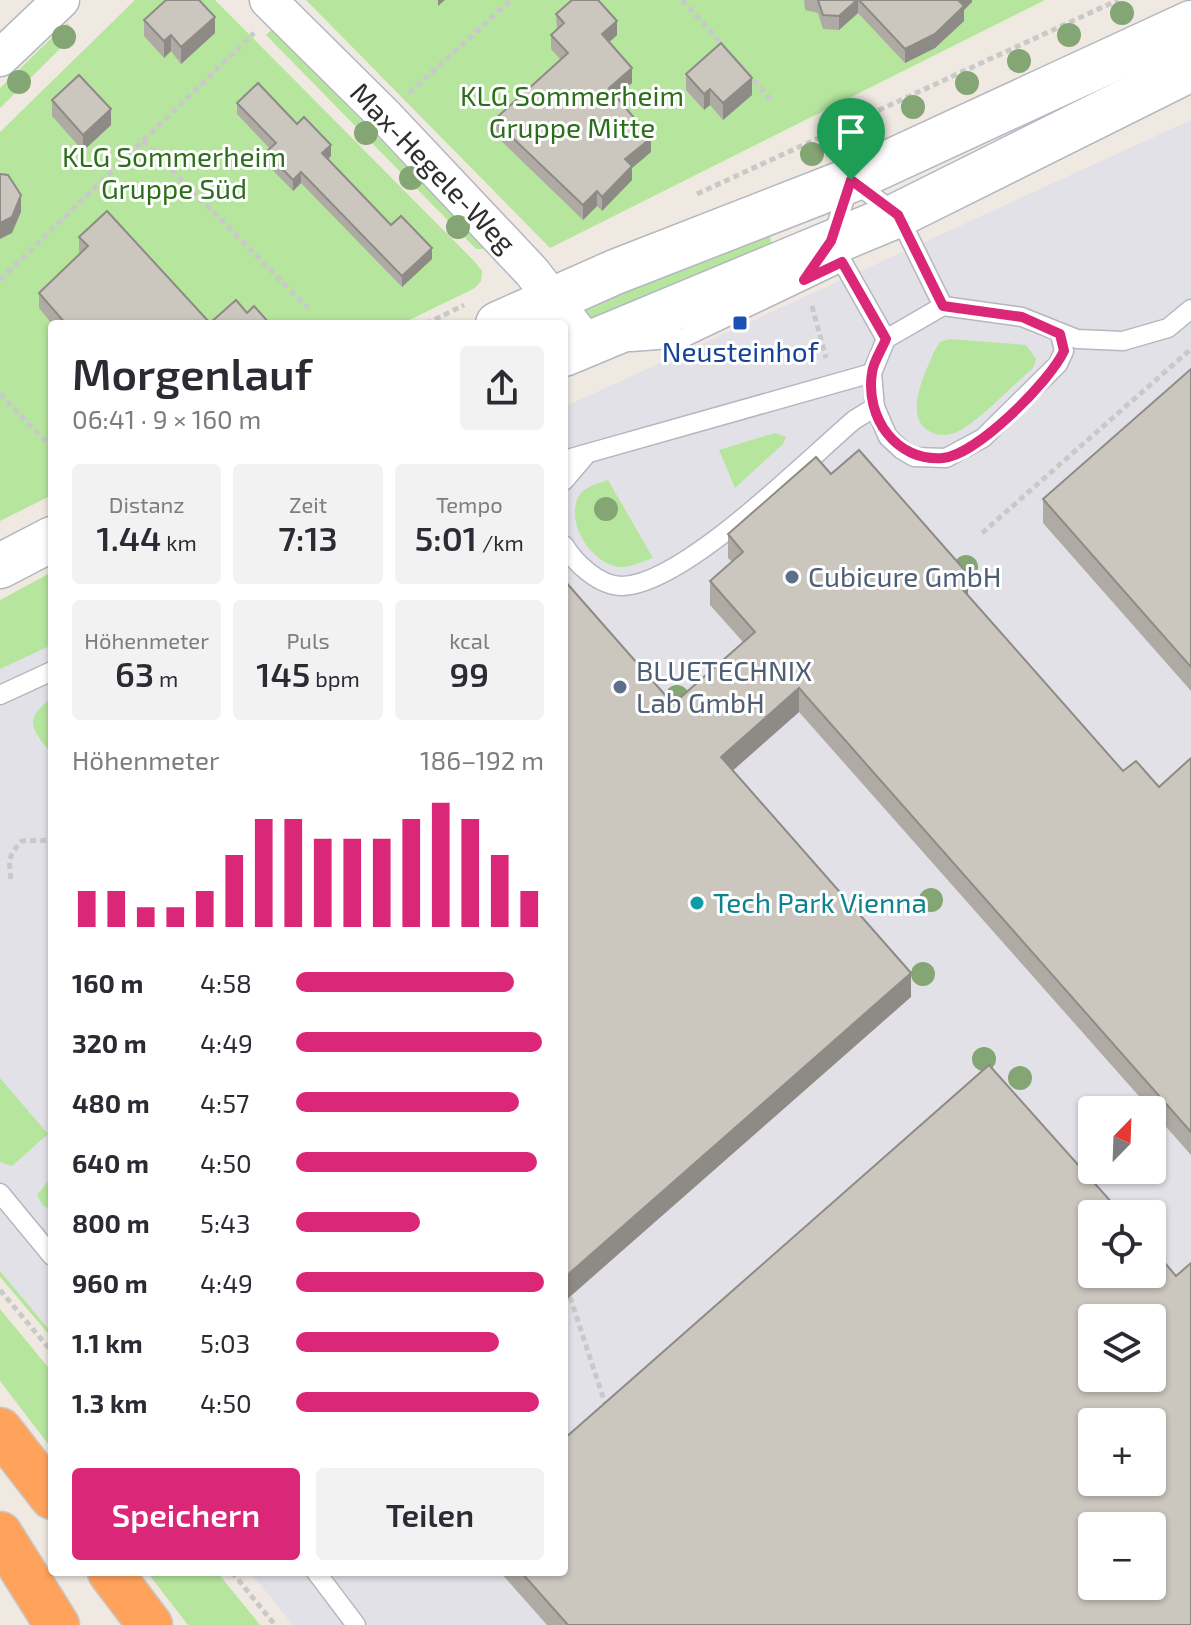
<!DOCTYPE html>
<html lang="de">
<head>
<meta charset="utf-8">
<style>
	:root { --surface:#fff; --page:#f2f2f3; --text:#2b2b33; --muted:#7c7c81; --accent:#db2777 }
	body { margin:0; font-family:"Exo 2",sans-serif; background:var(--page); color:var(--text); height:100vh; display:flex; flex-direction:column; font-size:30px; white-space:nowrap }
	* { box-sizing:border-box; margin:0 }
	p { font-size:26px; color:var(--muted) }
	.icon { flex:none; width:44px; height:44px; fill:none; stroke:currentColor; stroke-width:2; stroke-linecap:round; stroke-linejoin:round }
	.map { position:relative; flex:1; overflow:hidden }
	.panel { position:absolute; left:48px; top:320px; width:520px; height:1256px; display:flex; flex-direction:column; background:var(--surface); border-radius:8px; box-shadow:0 2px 6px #0004 }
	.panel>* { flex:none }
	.needle { width:52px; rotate:23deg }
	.tools { position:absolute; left:1078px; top:1096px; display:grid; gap:16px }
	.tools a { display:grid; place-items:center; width:88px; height:88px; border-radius:8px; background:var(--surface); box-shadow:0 2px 6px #0004; font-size:40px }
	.pin { position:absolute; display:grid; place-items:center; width:68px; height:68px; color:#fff; margin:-82px -34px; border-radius:50% 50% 50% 0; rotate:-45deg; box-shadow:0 0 8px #0007 }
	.pin .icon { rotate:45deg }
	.round { display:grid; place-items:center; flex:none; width:84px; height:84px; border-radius:8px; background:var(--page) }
	.headline { display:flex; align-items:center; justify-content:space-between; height:136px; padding:0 24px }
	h1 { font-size:44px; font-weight:600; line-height:60px }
	.stats { display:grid; grid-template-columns:repeat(3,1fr); gap:12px; height:136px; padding:8px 24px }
	.stats div { display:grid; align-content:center; border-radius:8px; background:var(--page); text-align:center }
	.stats b { font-size:34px; font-weight:600 }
	.stats small { font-size:22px; font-weight:400 }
	.stats p { font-size:22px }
	.chart { height:224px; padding:16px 24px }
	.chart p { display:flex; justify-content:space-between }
	.chart svg { width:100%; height:144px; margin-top:8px; stroke:var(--accent); stroke-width:6 }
	.primary-button { display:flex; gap:16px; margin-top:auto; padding:16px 24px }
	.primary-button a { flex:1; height:92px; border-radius:8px; background:var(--accent); color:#fff; font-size:32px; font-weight:600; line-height:92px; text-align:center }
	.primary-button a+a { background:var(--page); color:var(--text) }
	ul { padding:0 24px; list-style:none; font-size:26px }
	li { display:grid; grid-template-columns:128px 96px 1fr; align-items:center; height:60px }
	li i { height:20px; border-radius:10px; background:var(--accent) }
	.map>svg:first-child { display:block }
	.industrial { fill:#e3e1e8; fill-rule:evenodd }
	.green { fill:#b6e59e }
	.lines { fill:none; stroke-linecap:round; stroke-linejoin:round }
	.service-casing { stroke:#b4b7c1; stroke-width:21 }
	.minor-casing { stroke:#b4b7c1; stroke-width:39 }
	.tertiary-casing { stroke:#b4b7c1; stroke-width:47 }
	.motorway-casing { stroke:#c9c9c9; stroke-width:47 }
	.path { stroke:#c9c9c9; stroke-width:5; stroke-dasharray:6 4; stroke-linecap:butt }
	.service { stroke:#fff; stroke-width:18 }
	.minor { stroke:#fff; stroke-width:36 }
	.tertiary { stroke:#fff; stroke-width:44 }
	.motorway { stroke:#ffa35c; stroke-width:44 }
	.tree { fill:#84a574 }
	.wall { fill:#afaba4 }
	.shaded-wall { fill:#8e8b86 }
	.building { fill:#cbc7bf; stroke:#8e8b86; stroke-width:2; fill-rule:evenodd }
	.route-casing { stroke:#fff; stroke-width:16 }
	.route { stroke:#db2777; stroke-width:10 }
	.transit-dot { fill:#1a4fb4; stroke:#fff; stroke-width:3 }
	.service-dot { fill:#5c6f8a; stroke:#fff; stroke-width:3 }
	.culture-dot { fill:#0f9aa8; stroke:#fff; stroke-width:3 }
	.labels { text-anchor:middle; stroke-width:6; stroke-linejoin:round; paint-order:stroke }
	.park-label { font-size:28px; fill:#2c6e1b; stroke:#fff }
	.street-label { font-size:28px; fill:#2e2e2e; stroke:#fff }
	.transit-label { font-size:28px; fill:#164399; stroke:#fff }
	.service-label { font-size:28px; fill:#4e5e75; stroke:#fff; text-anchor:start }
	.culture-label { font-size:28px; fill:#0d838f; stroke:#fff; text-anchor:start }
</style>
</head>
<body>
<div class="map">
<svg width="1191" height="1625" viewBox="0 0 1191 1625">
	<rect width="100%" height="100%" fill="#efe9e1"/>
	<g class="industrial">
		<path d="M1191 120V1625H293L250 1572H564V407ZM1092 1110H1152V1170H1092ZM1092 1214H1152V1274H1092ZM1092 1318H1152V1378H1092ZM1092 1422H1152V1482H1092ZM1092 1526H1152V1586H1092Z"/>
		<path d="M52 645V1333L0 1271V669Z"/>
	</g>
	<g class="green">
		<path d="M135 0H215L475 262 482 271 481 281 475 288 401 324H52V495L0 521V132Z"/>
		<path d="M306 0H1045L550 248Z"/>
		<path d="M67 23 76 33 0 108V88Z"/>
		<path d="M272 29 487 249H476L266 35Z"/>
		<path d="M768 219 771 243 591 326 577 305Z"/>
		<path d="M950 339 1026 345 1036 359 1033 368C1010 388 988 412 963 429 955 434 942 437 933 433 900 420 926 371 935 350L940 342Z"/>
		<path d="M775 433 786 437 783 444 735 488 719 450Z"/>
		<path d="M608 480 653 558C643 561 632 567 622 567 594 566 567 527 577 500 582 487 596 484 608 480Z"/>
		<path d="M52 572V645L0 669V600Z"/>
		<path d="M52 698V754C32 730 22 719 52 698Z"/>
		<path d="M0 1078 48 1134 12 1166 0 1162Z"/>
		<path d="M52 1176V1209L43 1206 37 1195Z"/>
		<path d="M0 1271 52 1333V1338L0 1277Z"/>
		<path d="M0 1309 52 1372V1449L0 1381Z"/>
		<path d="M147 1572H217L260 1625H188Z"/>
	</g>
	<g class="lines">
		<g class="service-casing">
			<g id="service">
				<path d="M838 254 886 339"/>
				<path d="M804 280 831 241 851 180 898 215 943 306"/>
				<path d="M1060 334 1064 351 1058 364 983 438 946 458 914 457 902 450 888 437 875 407 872 373 886 339 943 306 1022 317 1077 339 1123 341 1168 328 1191 309"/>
				<path d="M631 342 683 338 842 262"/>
				<path d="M564 460 872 373"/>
				<path d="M564 481 587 454"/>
				<path d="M564 545C575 563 599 586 622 586 683 585 805 462 854 420L875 407"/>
				<path d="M0 695 52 671"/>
				<path d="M0 1193 52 1256"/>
				<path d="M316 1572 356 1625"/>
			</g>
		</g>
		<g class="minor-casing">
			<g id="minor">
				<path d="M268 0 386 117 532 272 588 345"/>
				<path d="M0 58 61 0"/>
			</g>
		</g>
		<g class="tertiary-casing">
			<g id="tertiary">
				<path d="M498 324 615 272 851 180 1191 23"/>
				<path d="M564 354 898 215 1191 69"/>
				<path d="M0 566 52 539"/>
			</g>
		</g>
		<g class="motorway-casing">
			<g id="motorway">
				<path d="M0 1430 52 1497"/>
				<path d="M0 1534 57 1625"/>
				<path d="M110 1572 150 1625"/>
			</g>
		</g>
		<g class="path">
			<path d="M682 0 723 45"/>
			<path d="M740 65 771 100"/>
			<path d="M409 93 511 0"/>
			<path d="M143 141 308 308"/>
			<path d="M697 194 1118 0"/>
			<path d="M0 280 254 33"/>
			<path d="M812 306 826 358"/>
			<path d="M426 324 464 305"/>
			<path d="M0 394 52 448"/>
			<path d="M982 533 1191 349"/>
			<path d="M11 879C8 861 9 854 22 841L52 840"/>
			<path d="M0 1290 52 1352"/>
			<path d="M570 1297 607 1409"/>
			<path d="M232 1572 275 1625"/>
		</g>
		<use href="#service" class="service"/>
		<use href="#minor" class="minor"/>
		<use href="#tertiary" class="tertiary"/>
		<use href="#motorway" class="motorway"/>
	</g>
	<g class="tree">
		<circle cx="1122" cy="13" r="12"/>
		<circle cx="1069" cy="35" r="12"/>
		<circle cx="64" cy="37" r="12"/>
		<circle cx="1019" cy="61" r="12"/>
		<circle cx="19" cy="82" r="12"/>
		<circle cx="967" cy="83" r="12"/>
		<circle cx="913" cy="107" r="12"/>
		<circle cx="863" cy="129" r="12"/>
		<circle cx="366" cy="133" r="12"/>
		<circle cx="812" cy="154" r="12"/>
		<circle cx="411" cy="178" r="12"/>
		<circle cx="458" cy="227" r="12"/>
		<circle cx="606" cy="509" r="12"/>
		<circle cx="966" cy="567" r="12"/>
		<circle cx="677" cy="697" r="12"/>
		<circle cx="931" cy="900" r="12"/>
		<circle cx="923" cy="974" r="12"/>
		<circle cx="984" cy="1059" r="12"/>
		<circle cx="1020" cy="1078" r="12"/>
	</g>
	<g class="wall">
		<path d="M804 0H972V2L964 10V21L935 48 905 63 858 13 839 30 823 29 818 13 805 10Z"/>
		<path d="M556 14 617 35 609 42 632 83 616 97 651 152 632 168V180L602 211 597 206 583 220 494 134V120L561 60 551 49V35L557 30Z"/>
		<path d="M144 20 215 33 181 64 171 51 164 58 144 36Z"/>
		<path d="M686 74 752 95 723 120 710 105 704 110 686 90Z"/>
		<path d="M52 100 111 125 83 151 52 116Z"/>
		<path d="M237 103 297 124 331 156 328 159 391 225 432 259 402 287 301 183 293 191 266 163V152L270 149 237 114Z"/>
		<path d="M79 237 210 323 247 313 270 324H52L39 308V293L81 254 79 252Z"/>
		<path d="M1191 369V691L1043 523V499Z"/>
		<path d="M831 474 968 596 1123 771 1159 787 1191 758V1155L799 712 732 771 911 997 673 704 743 642 710 605V581L732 562 728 558V534Z"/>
		<path d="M1176 1276 1191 1625H547L500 1572H564Z"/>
	</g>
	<g class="shaded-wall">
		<path d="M438 0H445L438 6Z"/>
		<path d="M857 0H858V13L839 30V16Z"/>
		<path d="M960 0H972V2L964 10V21L935 48 905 63V49Z"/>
		<path d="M215 17V33L181 64V47Z"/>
		<path d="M617 21V35L602 49V34Z"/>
		<path d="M171 35V51L164 58V41Z"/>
		<path d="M632 68V83L609 103V88Z"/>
		<path d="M752 78V95L723 120V103Z"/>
		<path d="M710 89V105L704 110V94Z"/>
		<path d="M111 109V125L83 151V135Z"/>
		<path d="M651 138V152L632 168V180L602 211V197L625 159Z"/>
		<path d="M331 145V156L322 164V153Z"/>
		<path d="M301 172V183L293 191V180Z"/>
		<path d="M597 191V206L583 220V205Z"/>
		<path d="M21 195V212L12 233 0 239V223Z"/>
		<path d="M432 248V259L402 287V276Z"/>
		<path d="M968 574V598L957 583Z"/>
		<path d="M799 688V712L721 781V757Z"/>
		<path d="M911 973V997L564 1302V1278Z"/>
	</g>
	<g class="building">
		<path d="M166 0H199L215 17 181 47 171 35 164 41 144 20Z"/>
		<path d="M572 0H598L617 21 602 34 632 68 609 88 651 138 625 159 632 166 602 197 597 191 583 205 494 120 568 53 551 35 564 23 556 14Z"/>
		<path d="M818 0H857L839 16 823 15Z"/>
		<path d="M859 0H960L959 1 964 6 935 34 905 49Z"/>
		<path d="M721 43 752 78 723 103 710 89 704 94 686 74Z"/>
		<path d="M79 75 111 109 83 135 52 100Z"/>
		<path d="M258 83 297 124 304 117 331 145 322 153 391 225 401 216 432 248 402 276 301 172 293 180 266 152 276 143 237 103Z"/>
		<path d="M0 174 8 175 21 195 12 217 0 223Z"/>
		<path d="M107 211 210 323 236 300 247 313 254 306 270 324H66L39 293 88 246 79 237Z"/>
		<path d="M1191 369V667L1043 499Z"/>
		<path d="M859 450 968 574 957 583 1123 771 1136 761 1159 787 1191 758V1132L799 688 721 757 911 973 564 1278V580L673 704 755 632 710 581 743 552 728 534 816 457 831 474Z"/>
		<path d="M989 1065 1122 1214H1092V1274H1152V1248L1176 1276 1191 1263V1625H568L521 1572H564V1439ZM1092 1318H1152V1378H1092ZM1092 1422H1152V1482H1092ZM1092 1526H1152V1586H1092Z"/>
	</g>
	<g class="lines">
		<g class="route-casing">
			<path id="route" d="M851 180 898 215 943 306 1022 317 1060 334 1064 351C1050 381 977 455 943 458 896 462 865 417 872 373 873 362 882 349 886 339L842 262 804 280 831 241Z"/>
		</g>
		<use href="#route" class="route"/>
	</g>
	<rect class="transit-dot" x="732" y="315" width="16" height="16" rx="4"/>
	<g class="service-dot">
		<circle cx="792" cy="577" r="8"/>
		<circle cx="620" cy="687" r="8"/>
	</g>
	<circle class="culture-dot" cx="697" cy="903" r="8"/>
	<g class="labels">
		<g class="park-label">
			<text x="572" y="106">KLG Sommerheim<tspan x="572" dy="32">Gruppe Mitte</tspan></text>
			<text x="174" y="167">KLG Sommerheim<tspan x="174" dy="32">Gruppe Süd</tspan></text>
		</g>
		<g class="street-label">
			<text transform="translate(433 168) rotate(46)" y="10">Max-Hegele-Weg</text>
		</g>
		<g class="transit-label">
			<text x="740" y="362">Neusteinhof</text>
		</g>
		<g class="service-label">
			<text x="808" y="587">Cubicure GmbH</text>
			<text x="636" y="681">BLUETECHNIX<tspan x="636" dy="32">Lab GmbH</tspan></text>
		</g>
		<g class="culture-label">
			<text x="713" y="913">Tech Park Vienna</text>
		</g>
	</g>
</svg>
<div class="tools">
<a><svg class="needle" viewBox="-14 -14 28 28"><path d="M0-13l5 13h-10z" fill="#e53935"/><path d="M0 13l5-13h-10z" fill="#7c7c81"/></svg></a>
<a><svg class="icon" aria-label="locate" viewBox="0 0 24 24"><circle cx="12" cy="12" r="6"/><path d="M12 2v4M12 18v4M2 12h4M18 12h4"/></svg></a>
<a><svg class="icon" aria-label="layers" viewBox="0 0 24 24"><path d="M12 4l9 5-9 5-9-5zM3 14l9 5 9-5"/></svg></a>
<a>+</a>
<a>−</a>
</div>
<div class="pin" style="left:851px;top:180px;background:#1e9e55"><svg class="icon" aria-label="arrive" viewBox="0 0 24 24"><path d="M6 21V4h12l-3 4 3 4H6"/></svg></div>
<section class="panel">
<div class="headline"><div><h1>Morgenlauf</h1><p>06:41 · 9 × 160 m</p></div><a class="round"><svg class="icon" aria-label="share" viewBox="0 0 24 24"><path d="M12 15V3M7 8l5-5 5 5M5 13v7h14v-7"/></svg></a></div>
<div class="stats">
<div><p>Distanz</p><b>1.44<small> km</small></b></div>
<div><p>Zeit</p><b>7:13</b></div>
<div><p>Tempo</p><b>5:01<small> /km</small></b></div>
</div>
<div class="stats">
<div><p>Höhenmeter</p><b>63<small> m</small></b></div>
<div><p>Puls</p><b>145<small> bpm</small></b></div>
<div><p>kcal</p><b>99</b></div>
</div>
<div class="chart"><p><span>Höhenmeter</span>186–192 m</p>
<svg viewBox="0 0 160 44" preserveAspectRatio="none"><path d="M5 44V33M15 44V33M25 44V38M35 44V38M45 44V33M55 44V22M65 44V11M75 44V11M85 44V17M95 44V17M105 44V17M115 44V11M125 44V6M135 44V11M145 44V22M155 44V33"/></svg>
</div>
<ul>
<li><b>160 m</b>4:58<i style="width:88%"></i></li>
<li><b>320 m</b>4:49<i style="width:99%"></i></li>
<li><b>480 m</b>4:57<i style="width:90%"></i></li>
<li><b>640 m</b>4:50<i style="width:97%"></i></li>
<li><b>800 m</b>5:43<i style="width:50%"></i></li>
<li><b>960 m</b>4:49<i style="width:100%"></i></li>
<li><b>1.1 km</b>5:03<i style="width:82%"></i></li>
<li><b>1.3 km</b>4:50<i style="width:98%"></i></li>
</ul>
<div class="primary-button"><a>Speichern</a><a>Teilen</a></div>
</section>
</div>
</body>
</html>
